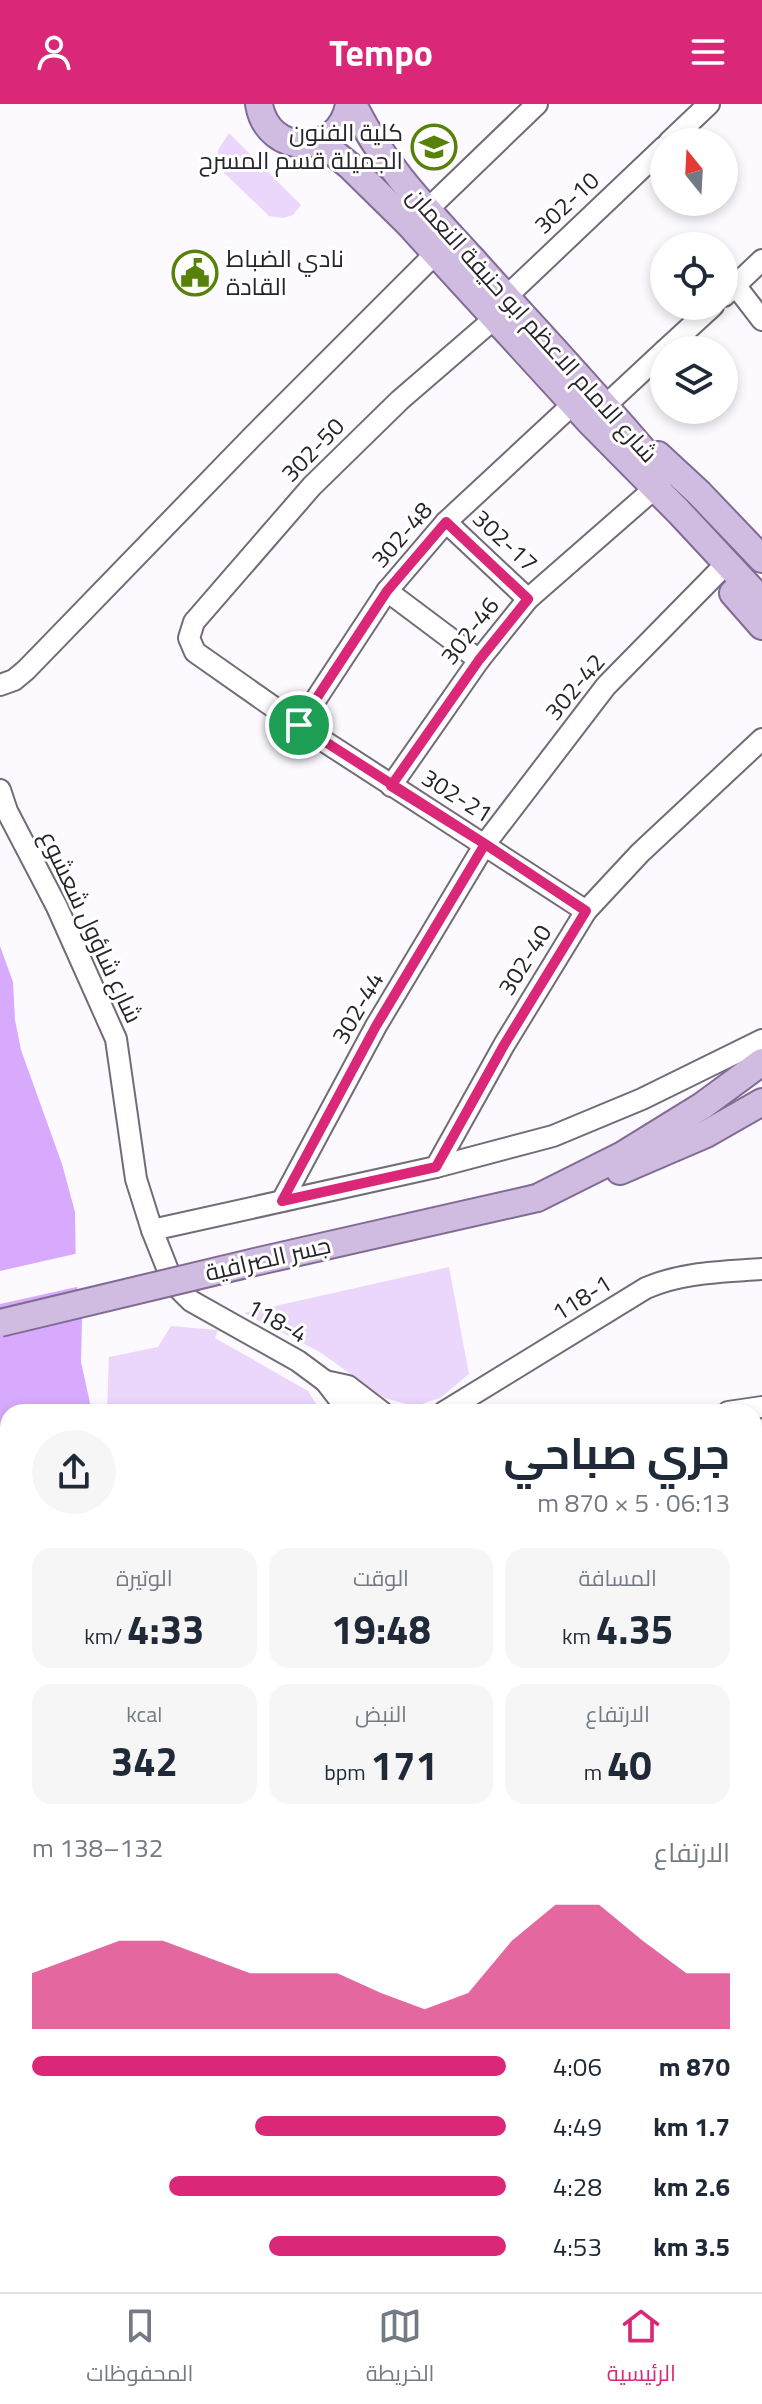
<!DOCTYPE html>
<html lang="ar">
<head>
<meta charset="utf-8">
<style>
	:root { --surface:#fff; --page:#f6f6f7; --text:#1f2937; --muted:#747a83; --line:#e0e1e3; --accent:#db2777 }
	body { margin:0; font-family:"Titillium Web",Cairo,sans-serif; background:var(--page); color:var(--text); direction:rtl; height:100vh; display:flex; flex-direction:column; font-size:30px; white-space:nowrap }
	* { box-sizing:border-box; margin:0 }
	p { font-size:26px; color:var(--muted) }
	.icon { flex:none; width:44px; height:44px; fill:none; stroke:currentColor; stroke-width:2; stroke-linecap:round; stroke-linejoin:round }
	.map { position:relative; flex:1; overflow:hidden; direction:ltr }
	.sheet { position:absolute; left:0px; top:1300px; width:762px; height:888px; display:flex; flex-direction:column; background:var(--surface); border-radius:24px 24px 0 0; box-shadow:0 4px 12px #0003; direction:rtl }
	.sheet>* { flex:none }
	.needle { width:52px; rotate:342deg }
	.tools { position:absolute; left:650px; top:24px; display:grid; gap:16px }
	.tools a { display:grid; place-items:center; width:88px; height:88px; border-radius:50%; background:var(--surface); box-shadow:0 4px 12px #0003; font-size:40px }
	.pin { position:absolute; display:grid; place-items:center; width:68px; height:68px; color:#fff; margin:-34px; border:4px solid #fff; border-radius:50%; box-shadow:0 2px 8px #0007 }
	.round { display:grid; place-items:center; flex:none; width:84px; height:84px; border-radius:42px; background:var(--page) }
	.overview { display:flex; align-items:center; justify-content:space-between; height:136px; padding:0 32px }
	h1 { font-size:44px; font-weight:700; line-height:60px }
	.figures { display:grid; grid-template-columns:repeat(3,1fr); gap:12px; height:136px; padding:8px 32px }
	.figures div { display:grid; align-content:center; border-radius:20px; background:var(--page); text-align:center }
	.figures b { font-size:40px; font-weight:700 }
	.figures small { font-size:22px; font-weight:400 }
	.figures p { font-size:22px }
	.chart { height:224px; padding:16px 32px }
	.chart p { display:flex; justify-content:space-between }
	.chart svg { width:100%; height:144px; margin-top:8px; fill:var(--accent); opacity:.7 }
	ul { padding:0 32px; list-style:none; font-size:26px }
	li { display:grid; grid-template-columns:128px 96px 1fr; align-items:center; height:60px }
	li i { height:20px; border-radius:10px; background:var(--accent) }
	header { display:flex; justify-content:space-between; align-items:center; height:104px; padding:0 32px; background:var(--accent); color:#fff; font-size:36px; font-weight:700 }
	.dock { display:flex; justify-content:space-around; align-items:center; height:112px; border-top:2px solid var(--line); background:var(--surface); font-size:22px; color:var(--muted) }
	.dock a { display:grid; justify-items:center; gap:4px }
	.dock .active { color:var(--accent) }
	.map>svg:first-child { display:block }
	.green { fill:#ebd6fc }
	.water { fill:#d8aafd }
	.pier { fill:#fcf9ff }
	.lines { fill:none; stroke-linecap:round; stroke-linejoin:round }
	.minor-casing { stroke:#726b78; stroke-width:24 }
	.major-casing { stroke:#816b94; stroke-width:30 }
	.minor { stroke:#fff; stroke-width:20 }
	.major { stroke:#d0bce1; stroke-width:26 }
	.major-bridge-casing { stroke:#816b94; stroke-width:30; stroke-linecap:butt }
	.major-bridge { stroke:#d0bce1; stroke-width:26 }
	.route-casing { stroke:#fff; stroke-width:16 }
	.route { stroke:#db2777; stroke-width:10 }
	.labels { text-anchor:middle; stroke-width:6; stroke-linejoin:round; paint-order:stroke }
	.poi-label { font-size:24px; fill:#28252a; stroke:#fff; text-anchor:end }
	.street-label { font-size:24px; fill:#28252a; stroke:#fff }
</style>
</head>
<body>
<header><svg class="icon" aria-label="menu" viewBox="0 0 24 24"><path d="M4 6h16M4 12h16M4 18h16"/></svg>Tempo<svg class="icon" aria-label="person" viewBox="0 0 24 24"><circle cx="12" cy="8" r="4"/><path d="M4 21q1-7 8-7t8 7"/></svg></header>
<div class="map">
<svg width="762" height="2188" viewBox="0 0 762 2188">
	<rect width="100%" height="100%" fill="#fcf9ff"/>
	<g class="green">
		<path d="M229 29 301 101 293 111 283 114 269 112 217 62 218 46Z"/>
		<path d="M449 1163 469 1270 440 1294 415 1302 384 1294 320 1248 244 1209Z"/>
		<path d="M171 1222 218 1226 215 1234 308 1287 321 1308H107L109 1253 158 1243Z"/>
	</g>
	<path class="water" d="M0 842 13 878 15 916 21 946 62 1060 75 1108 76 1175 82 1214 81 1258 92 1308H8V2180H52L51 2188H0Z"/>
	<path class="pier" d="M79 1149 81 1182 0 1200V1167Z"/>
	<g class="lines">
		<g class="minor-casing">
			<g id="minor">
				<path d="M669 38 709 0"/>
				<path d="M427 106 537 0"/>
				<path d="M735 181 762 216"/>
				<path d="M724 192 762 156"/>
				<path d="M506 193 664 43"/>
				<path d="M495 214 400 296 312 382 194 518 189 534 195 548 299 621 586 807"/>
				<path d="M665 246 713 202"/>
				<path d="M606 301 664 247"/>
				<path d="M446 418 528 495"/>
				<path d="M387 487 479 556"/>
				<path d="M0 581 14 576 26 566 251 334 435 150"/>
				<path d="M299 621 387 487 446 418 573 300"/>
				<path d="M391 682 479 556 528 495 647 391"/>
				<path d="M0 686 7 707 57 803 116 935 136 1075 152 1126 173 1179 191 1197 298 1257 325 1277 349 1308"/>
				<path d="M436 1063 504 941 586 807 640 749 762 635"/>
				<path d="M282 1097 376 922 485 740 606 582 717 469"/>
				<path d="M152 1126 436 1063 553 1032 642 995 762 936"/>
				<path d="M325 1277 348 1282 382 1308"/>
				<path d="M444 1308 646 1184C683 1168 722 1168 762 1165"/>
				<path d="M728 1308 762 1303"/>
				<path d="M754 1458 762 1451"/>
				<path d="M754 1695 762 1684"/>
				<path d="M754 1925 762 1929"/>
				<path d="M754 2147 762 2151"/>
				<path d="M268 2188 271 2180"/>
				<path d="M543 2188 547 2180"/>
			</g>
		</g>
		<g class="major-casing">
			<g id="major">
				<path d="M259 0C267 53 341 53 349 0"/>
				<path d="M353 0C381 59 428 107 472 155 536 227 602 296 663 370"/>
				<path d="M315 39 334 49 350 62 408 119 589 317 679 408 762 497"/>
				<path d="M658 351 699 389 762 455"/>
				<path d="M733 489 762 522"/>
				<path d="M620 1067 706 1030 762 998"/>
				<path d="M537 1094 621 1052 702 1002 762 958"/>
			</g>
		</g>
		<use href="#minor" class="minor"/>
		<use href="#major" class="major"/>
		<g class="major-bridge-casing">
			<path id="major-bridge" d="M0 1219 259 1157 537 1094"/>
		</g>
		<use href="#major-bridge" class="major-bridge"/>
	</g>
	<g class="lines">
		<g class="route-casing">
			<path id="route" d="M299 621 485 740 376 922 282 1097 436 1063 504 941 586 807 485 740 391 682 479 556 528 495 446 418 387 487 299 621"/>
		</g>
		<use href="#route" class="route"/>
	</g>
	<defs>
		<g id="university-ring" transform="scale(2.3)"><circle r="9.5" fill="#fff" stroke="#578108" stroke-width="1.5"/><path d="M0-5L7-2L0 1L-7-2ZM-4 1L0 2.5L4 1V4Q0 6-4 4Z" fill="#578108"/></g>
		<g id="civic-ring" transform="scale(2.3)"><circle r="9.5" fill="#fff" stroke="#578108" stroke-width="1.5"/><path d="M-.6-6.5H3V-4.5H.6V-3L4-1V1h2V6H-6V1h2V-1L-.6-3ZM-1.2 2.5V6h2.4V2.5Z" fill="#578108"/></g>
	</defs>
	<g fill-rule="evenodd">
		<use href="#university-ring" x="434" y="43"/>
		<use href="#civic-ring" x="195" y="169"/>
	</g>
	<g class="labels">
		<g class="poi-label">
			<text x="403" y="37">كلية الفنون<tspan x="403" dy="28">الجميلة قسم المسرح</tspan></text>
			<text x="226" y="163" text-anchor="start">نادي الضباط<tspan x="226" dy="28">القادة</tspan></text>
		</g>
		<g class="street-label">
			<text transform="translate(567 99) rotate(-43)" y="8">302-10</text>
			<text transform="translate(532 221) rotate(48)" y="8">شارع الامام الاعظم ابو حنيفة النعمان</text>
			<text transform="translate(313 346) rotate(-46)" y="8">302-50</text>
			<text transform="translate(402 431) rotate(-49)" y="8">302-48</text>
			<text transform="translate(505 437) rotate(43)" y="8">302-17</text>
			<text transform="translate(470 527) rotate(-52)" y="8">302-46</text>
			<text transform="translate(575 583) rotate(-50)" y="8">302-42</text>
			<text transform="translate(457 692) rotate(32)" y="8">302-21</text>
			<text transform="translate(91 823) rotate(65)" y="8">شارع شاؤول شعشوع</text>
			<text transform="translate(525 856) rotate(-58)" y="8">302-40</text>
			<text transform="translate(358 904) rotate(-60)" y="8">302-44</text>
			<text transform="translate(268 1155) rotate(-13)" y="8">جسر الصرافية</text>
			<text transform="translate(582 1194) rotate(-32)" y="8">118-1</text>
			<text transform="translate(277 1217) rotate(29)" y="8">118-4</text>
		</g>
	</g>
</svg>
<div class="tools">
<a><svg class="needle" viewBox="-14 -14 28 28"><path d="M0-13l5 13h-10z" fill="#e53935"/><path d="M0 13l5-13h-10z" fill="#747a83"/></svg></a>
<a><svg class="icon" aria-label="locate" viewBox="0 0 24 24"><circle cx="12" cy="12" r="6"/><path d="M12 2v4M12 18v4M2 12h4M18 12h4"/></svg></a>
<a><svg class="icon" aria-label="layers" viewBox="0 0 24 24"><path d="M12 4l9 5-9 5-9-5zM3 14l9 5 9-5"/></svg></a>
</div>
<div class="pin" style="left:299px;top:621px;background:#1e9e55"><svg class="icon" aria-label="arrive" viewBox="0 0 24 24"><path d="M6 21V4h12l-3 4 3 4H6"/></svg></div>
<section class="sheet">
<div class="overview"><div><h1>جري صباحي</h1><p>06:13 · 5 × 870 m</p></div><a class="round"><svg class="icon" aria-label="share" viewBox="0 0 24 24"><path d="M12 15V3M7 8l5-5 5 5M5 13v7h14v-7"/></svg></a></div>
<div class="figures">
<div><p>المسافة</p><b>4.35<small> km</small></b></div>
<div><p>الوقت</p><b>19:48</b></div>
<div><p>الوتيرة</p><b>4:33<small> /km</small></b></div>
</div>
<div class="figures">
<div><p>الارتفاع</p><b>40<small> m</small></b></div>
<div><p>النبض</p><b>171<small> bpm</small></b></div>
<div><p>kcal</p><b>342</b></div>
</div>
<div class="chart"><p><span>الارتفاع</span>132–138 m</p>
<svg viewBox="0 0 160 44" preserveAspectRatio="none"><path d="M0 44V27L10 22L20 17L30 17L40 22L50 27L60 27L70 27L80 33L90 38L100 33L110 17L120 6L130 6L140 17L150 27L160 27V44z"/></svg>
</div>
<ul>
<li><b>870 m</b>4:06<i style="width:100%"></i></li>
<li><b>1.7 km</b>4:49<i style="width:53%"></i></li>
<li><b>2.6 km</b>4:28<i style="width:71%"></i></li>
<li><b>3.5 km</b>4:53<i style="width:50%"></i></li>
</ul>
</section>
</div>
<nav class="dock">
<a class="active"><svg class="icon" aria-label="home" viewBox="0 0 24 24"><path d="M3 11l9-7 9 7M6 9v11h12V9"/></svg>الرئيسية</a>
<a><svg class="icon" aria-label="map" viewBox="0 0 24 24"><path d="M3 6l6-2 6 2 6-2v14l-6 2-6-2-6 2zM9 4v14M15 6v14"/></svg>الخريطة</a>
<a><svg class="icon" aria-label="saved" viewBox="0 0 24 24"><path d="M7 4h10v16l-5-4-5 4z"/></svg>المحفوظات</a>
</nav>
</body>
</html>
